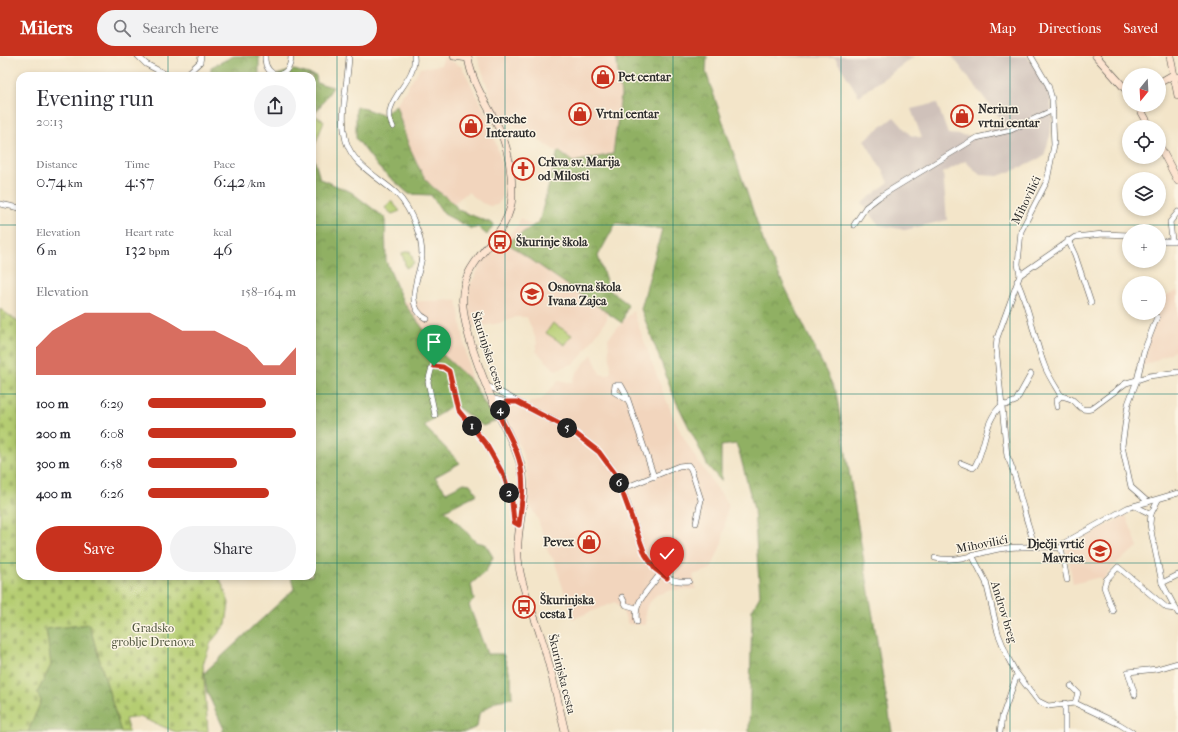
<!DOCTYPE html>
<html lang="en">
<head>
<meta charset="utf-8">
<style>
	:root { --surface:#fff; --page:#f2f2f3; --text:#2b2b33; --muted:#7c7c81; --accent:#c8321e }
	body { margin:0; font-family:"IM FELL French Canon",serif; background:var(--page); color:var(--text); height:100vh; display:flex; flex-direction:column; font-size:15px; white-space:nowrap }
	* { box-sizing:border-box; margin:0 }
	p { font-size:13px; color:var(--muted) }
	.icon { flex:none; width:22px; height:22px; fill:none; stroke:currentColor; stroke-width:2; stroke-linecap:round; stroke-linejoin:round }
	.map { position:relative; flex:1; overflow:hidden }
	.side { position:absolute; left:16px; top:16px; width:300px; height:508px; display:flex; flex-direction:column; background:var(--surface); border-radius:12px; box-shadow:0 2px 6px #0003 }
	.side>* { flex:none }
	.needle { width:26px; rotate:198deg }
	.buttons { position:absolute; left:1122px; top:12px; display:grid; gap:8px }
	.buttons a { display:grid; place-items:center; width:44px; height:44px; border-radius:50%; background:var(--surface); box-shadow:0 2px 6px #0003; font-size:20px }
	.pin { position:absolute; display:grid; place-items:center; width:34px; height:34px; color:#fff; margin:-41px -17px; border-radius:50% 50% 50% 0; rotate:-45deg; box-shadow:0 0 4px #0007 }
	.pin .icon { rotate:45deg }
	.km { position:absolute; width:20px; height:20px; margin:-10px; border-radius:50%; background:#222; color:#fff; font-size:11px; line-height:20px; text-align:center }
	.round { display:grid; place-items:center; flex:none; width:42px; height:42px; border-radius:21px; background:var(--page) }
	.summary { display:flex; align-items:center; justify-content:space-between; height:68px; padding:0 20px }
	h1 { font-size:22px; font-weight:600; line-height:30px }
	.figures { display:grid; grid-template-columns:repeat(3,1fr); gap:6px; height:68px; padding:4px 20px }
	.figures div { display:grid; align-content:center }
	.figures b { font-size:17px; font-weight:600 }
	.figures small { font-size:11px; font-weight:400 }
	.figures p { font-size:11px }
	.chart { height:112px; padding:8px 20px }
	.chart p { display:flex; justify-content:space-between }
	.chart svg { width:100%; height:72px; margin-top:4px; fill:var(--accent); opacity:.7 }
	.primary-button { display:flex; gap:8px; margin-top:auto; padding:8px 20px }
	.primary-button a { flex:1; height:46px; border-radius:24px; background:var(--accent); color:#fff; font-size:16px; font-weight:600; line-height:46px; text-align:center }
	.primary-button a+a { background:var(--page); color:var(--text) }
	ul { padding:0 20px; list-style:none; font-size:13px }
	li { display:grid; grid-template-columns:64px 48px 1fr; align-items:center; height:30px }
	li i { height:10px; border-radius:5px; background:var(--accent) }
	header { display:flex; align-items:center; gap:24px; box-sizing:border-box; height:56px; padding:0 20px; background:var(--accent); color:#fff }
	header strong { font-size:19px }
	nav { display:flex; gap:22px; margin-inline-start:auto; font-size:14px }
	.search { width:280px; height:36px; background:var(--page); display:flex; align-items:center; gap:10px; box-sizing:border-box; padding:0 14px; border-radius:22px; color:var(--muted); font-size:15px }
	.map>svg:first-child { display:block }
	.built { fill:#f2d5bd }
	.industrial { fill:#cfc1ba }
	.forest { fill:url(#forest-crowns); stroke:#5e6e48 }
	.cemetery { fill:url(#cemetery-stones); stroke:#707c4e }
	.park { fill:#b5cd72; stroke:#707c4e }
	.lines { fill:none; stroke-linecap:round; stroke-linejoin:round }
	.street-casing { stroke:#494743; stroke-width:6 }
	.secondary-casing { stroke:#494743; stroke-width:8 }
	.street { stroke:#fff; stroke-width:5 }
	.secondary { stroke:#fde4d0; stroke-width:7 }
	.route-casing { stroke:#fff; stroke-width:8 }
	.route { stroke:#c8321e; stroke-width:5 }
	.grid { fill:none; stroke:#0f766e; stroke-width:1; stroke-opacity:0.55 }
	.labels { text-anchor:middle; stroke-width:3; stroke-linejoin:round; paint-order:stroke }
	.poi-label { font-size:12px; font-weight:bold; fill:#2b2b2b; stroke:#fcf5e5; text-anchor:start }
	.street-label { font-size:12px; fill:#2b2b2b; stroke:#fcf5e5 }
	.park-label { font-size:12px; fill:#4e543d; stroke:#fcf5e5 }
</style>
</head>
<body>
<header>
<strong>Milers</strong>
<div class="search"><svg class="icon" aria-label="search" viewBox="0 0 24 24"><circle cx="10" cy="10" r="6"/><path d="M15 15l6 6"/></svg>Search here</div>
<nav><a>Map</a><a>Directions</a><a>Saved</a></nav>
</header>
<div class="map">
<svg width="1178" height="676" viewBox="0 0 1178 676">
	<defs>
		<pattern id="forest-crowns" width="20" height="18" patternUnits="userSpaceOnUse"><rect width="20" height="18" fill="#90b064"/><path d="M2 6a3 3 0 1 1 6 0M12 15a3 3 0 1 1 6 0" fill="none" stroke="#768f53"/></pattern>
		<pattern id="cemetery-stones" width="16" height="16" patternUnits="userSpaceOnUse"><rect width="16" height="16" fill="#b5cd72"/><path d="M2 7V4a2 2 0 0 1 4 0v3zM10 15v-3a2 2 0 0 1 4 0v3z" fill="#9cb063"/></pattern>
	</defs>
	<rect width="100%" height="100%" fill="#fcf5e5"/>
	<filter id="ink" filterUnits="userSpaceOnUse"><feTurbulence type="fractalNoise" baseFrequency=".025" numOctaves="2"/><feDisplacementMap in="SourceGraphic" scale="8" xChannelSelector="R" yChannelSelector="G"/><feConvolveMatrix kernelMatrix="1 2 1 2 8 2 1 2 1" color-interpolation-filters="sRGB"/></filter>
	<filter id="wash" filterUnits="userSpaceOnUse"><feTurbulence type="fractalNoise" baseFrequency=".012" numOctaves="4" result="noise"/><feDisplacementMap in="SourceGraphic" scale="16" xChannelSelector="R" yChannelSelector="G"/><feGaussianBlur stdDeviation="0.9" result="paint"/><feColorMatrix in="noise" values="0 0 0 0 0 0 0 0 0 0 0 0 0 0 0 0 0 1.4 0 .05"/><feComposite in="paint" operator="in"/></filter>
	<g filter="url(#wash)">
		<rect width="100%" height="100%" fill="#f3e5c9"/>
		<g class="built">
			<path d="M477 0H616L621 39 613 98 573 106 497 58Z"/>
			<path d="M444 1 462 11 488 61 503 111 502 143 497 149 490 150 482 147 468 136 454 147 428 127 409 93 396 49 420 12 441 9Z"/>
			<path d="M520 162 531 169 534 175 608 254 607 263 583 298 575 307 555 314 536 295 537 286 527 261H516L501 267 474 271 469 257V231L481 207 487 200 493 196 496 198 503 191 501 188 518 169Z"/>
			<path d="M1178 235V293L1142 311 1140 306 1156 261V257H1159V244L1168 238Z"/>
			<path d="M457 244 471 325 443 299 403 246Z"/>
			<path d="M633 255 664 339 681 377 699 407 728 448 722 487 711 513 693 519 696 533 672 534 656 539 647 550 645 557 646 569 628 568 623 556 615 546 573 563 554 504 548 496 538 463 529 449 526 409 521 393 501 356 502 354 510 349 525 353 530 346 541 344 559 324 572 327 577 316 592 298 600 318 609 319 611 315 608 282Z"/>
			<path d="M1126 459 1138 491 1117 506 1102 525 1100 521 1073 528 1068 499 1066 498 1067 491Z"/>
		</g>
		<g class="industrial">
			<path d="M750 0H915L859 40 835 2Z"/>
			<path d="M952 0H1027L1046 28 1051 44 1052 62 1050 80 1044 100 1017 113 998 120 980 119 965 105 943 117 947 164 905 174 879 169 862 147 889 126 864 84 894 61 910 79 922 82 911 53 937 47 948 78 971 80 988 76 990 70 1002 65Z"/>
		</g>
		<g class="forest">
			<path d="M234 0H259V20H211V11Z"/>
			<path d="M616 0H707L706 16 765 190 836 336 892 676H749L752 554 760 540 754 453 739 395 736 388 721 390V425L708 410 675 343 641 253 662 173 616 167 598 200 609 234 628 248 622 267 507 187 539 166 558 95 573 106 613 98 621 39Z"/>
			<path d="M294 14 316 20 317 27 333 31 312 62V20H273Z"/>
			<path d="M396 49C404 76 411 102 427 125 436 137 451 141 458 154L494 168 487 179 478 171 472 173 444 158 431 139 409 138 379 112 356 82V50L383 59Z"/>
			<path d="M312 96 320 123 351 136 385 162 386 205 403 246 443 299 471 325 495 365 483 370 453 348 424 370 460 407 435 421 446 436 464 427 470 428 477 438 445 454 476 486 485 488 493 501 486 515 471 528 474 544 469 549 487 598H503L511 620 512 642 496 645 479 658 477 671 465 676H221L224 673 207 636 204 617 294 533 291 520H312Z"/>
			<path d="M89 568 121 676H28L41 645 37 637 51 609 46 573Z"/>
		</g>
		<path class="cemetery" d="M0 253 20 267V520H219L229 547 226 568 211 586 203 609 208 676H176L140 661 125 663 129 676H121L89 568 46 573 51 609 37 637 41 645 28 676H0Z"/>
		<g class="park">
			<path d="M314 59 324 65 312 96V62Z"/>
			<path d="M391 145 400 155 392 158 385 152Z"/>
			<path d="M410 195 414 207 406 212 402 197Z"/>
			<path d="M553 267 572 279 565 289 546 277Z"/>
		</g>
	</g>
	<g filter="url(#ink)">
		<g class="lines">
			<g class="street-casing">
				<g id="street">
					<path d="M138 0 146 8 169 20"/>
					<path d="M265 0C264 24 291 25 291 0"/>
					<path d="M349 0C348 27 339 58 346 85 353 109 378 121 396 137 406 147 412 159 417 173 420 181 422 192 422 200 420 220 402 250 427 263"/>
					<path d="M1031 0 1048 29 1052 43 1054 89 1047 125 1021 175 1018 208 1020 219 997 282 996 291 1007 400C1016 417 1018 436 1024 454 1027 467 1032 478 1034 491"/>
					<path d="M185 20 200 6 201 0"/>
					<path d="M393 71C378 45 418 26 414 0"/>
					<path d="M0 148 20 152"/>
					<path d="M854 169 866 151 879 141 976 82 1011 74 1053 54"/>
					<path d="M1068 184 1075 199 1091 247"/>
					<path d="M1172 184 1170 166 1178 156"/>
					<path d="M1159 185H1178"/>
					<path d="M1020 219 1075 181 1103 178 1129 179"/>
					<path d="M1017 225C1030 253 1034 283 1045 311 1049 321 1056 331 1061 340 1066 341 1071 342 1074 345 1080 351 1081 355 1091 353L1126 327 1137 324 1144 295 1157 261"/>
					<path d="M487 330C502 335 513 344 527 351 560 369 596 383 615 418 630 446 634 478 650 506 659 519 672 527 689 525"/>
					<path d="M491 342 506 346H517"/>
					<path d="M626 343 614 336 615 329H621L626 338 654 421"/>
					<path d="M1001 347 1006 349 1016 345 1031 318"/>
					<path d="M1057 351 1056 345 1061 340"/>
					<path d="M435 359 428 326 432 311 437 310 449 315 458 354 486 388 504 420 512 446 514 466 519 469"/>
					<path d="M961 407 973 412 975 410C986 391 984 364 1002 349"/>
					<path d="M622 433 679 410 688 409 691 413 701 444 696 467"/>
					<path d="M1158 444 1151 458 1150 468 1152 480 1162 527 1178 557"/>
					<path d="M1148 446 1131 431 1122 390 1128 348 1137 324 1149 320 1178 316"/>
					<path d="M1135 450 1151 458"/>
					<path d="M1061 492 1067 524"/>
					<path d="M972 499 986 526 998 577 1008 602 1015 615 1038 645 1048 650 1075 647 1119 668 1132 676"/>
					<path d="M935 502C957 507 977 497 999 493 1020 490 1040 490 1061 492L1064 487 1127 452 1178 437"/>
					<path d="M1162 527 1178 519"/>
					<path d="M622 541 626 549 636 552"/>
					<path d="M1113 555 1104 531 1106 524 1118 511 1167 552 1176 553"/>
					<path d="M637 566C632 546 650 533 660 518"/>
					<path d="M1071 630 1078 637 1075 647"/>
					<path d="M1135 639 1128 616 1157 613 1178 607"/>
					<path d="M1065 647V676"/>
					<path d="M1000 676 1002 661 1017 619"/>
				</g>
			</g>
			<g class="secondary-casing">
				<g id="secondary">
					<path d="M454 0 468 2"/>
					<path d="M468 0C471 29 491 53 502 79 509 97 512 120 512 139 511 186 457 200 463 251 466 282 485 328 498 357 506 374 516 391 521 410 530 442 513 477 519 510 522 534 533 555 540 578 551 610 557 643 565 676"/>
					<path d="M1096 0 1129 37"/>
					<path d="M1170 0 1178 40"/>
					<path d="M1159 27 1171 20 1178 21"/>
					<path d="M1138 49 1150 71"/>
					<path d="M1159 89 1178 125"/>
				</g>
			</g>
			<use href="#street" class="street"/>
			<use href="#secondary" class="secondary"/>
		</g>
	</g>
	<g class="lines" filter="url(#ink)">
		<g class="route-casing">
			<path id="route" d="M434 310 443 311 449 315 458 354 486 388 504 420 512 446 514 466 519 469C521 450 525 431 521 412 518 393 506 374 498 357L506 346H517L571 374 599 396 616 419 645 498 655 513 667 522"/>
		</g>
		<use href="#route" class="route"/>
	</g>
	<path class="grid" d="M168 0V20M337 0V676M505 0V676M673 0V676M841 0V676M1010 0V676M0 169H20M312 169H1178M0 338H20M312 338H1178M0 507H20M312 507H1178M168 520V676"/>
	<defs>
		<g id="shop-ring" transform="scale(1.15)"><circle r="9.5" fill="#fcf5e5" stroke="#c8321e" stroke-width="1.5"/><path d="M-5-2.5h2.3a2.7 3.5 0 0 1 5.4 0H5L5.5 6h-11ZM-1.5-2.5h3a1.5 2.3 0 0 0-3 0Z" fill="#c8321e"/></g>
		<g id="church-ring" transform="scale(1.15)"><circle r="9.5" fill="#fcf5e5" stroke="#c8321e" stroke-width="1.5"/><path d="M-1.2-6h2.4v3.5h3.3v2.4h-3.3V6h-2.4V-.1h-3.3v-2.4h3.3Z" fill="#c8321e"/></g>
		<g id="bus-ring" transform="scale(1.15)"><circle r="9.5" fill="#fcf5e5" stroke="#c8321e" stroke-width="1.5"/><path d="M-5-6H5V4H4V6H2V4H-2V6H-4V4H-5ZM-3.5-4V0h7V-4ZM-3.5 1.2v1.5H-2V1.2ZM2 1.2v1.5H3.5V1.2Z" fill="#c8321e"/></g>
		<g id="school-ring" transform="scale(1.15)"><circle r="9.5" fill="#fcf5e5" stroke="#c8321e" stroke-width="1.5"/><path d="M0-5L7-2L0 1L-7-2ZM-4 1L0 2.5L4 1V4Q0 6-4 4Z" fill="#c8321e"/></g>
	</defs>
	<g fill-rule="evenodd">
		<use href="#shop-ring" x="603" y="21"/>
		<use href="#shop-ring" x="580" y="58"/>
		<use href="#shop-ring" x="962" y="60"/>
		<use href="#shop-ring" x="471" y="70"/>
		<use href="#church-ring" x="523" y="113"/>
		<use href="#bus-ring" x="500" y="186"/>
		<use href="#school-ring" x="532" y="238"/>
		<use href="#shop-ring" x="589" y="486"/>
		<use href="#school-ring" x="1100" y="495"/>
		<use href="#bus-ring" x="524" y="551"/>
	</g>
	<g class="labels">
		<g class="poi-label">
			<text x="618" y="25">Pet centar</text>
			<text x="978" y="57">Nerium<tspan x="978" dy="14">vrtni centar</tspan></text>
			<text x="596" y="62">Vrtni centar</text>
			<text x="486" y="67">Porsche<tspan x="486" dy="14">Interauto</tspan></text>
			<text x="538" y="110">Crkva sv. Marija<tspan x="538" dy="14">od Milosti</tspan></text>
			<text x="516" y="190">Škurinje škola</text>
			<text x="548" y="235">Osnovna škola<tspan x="548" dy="14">Ivana Zajca</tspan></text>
			<text x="574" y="490" text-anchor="end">Pevex</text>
			<text x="1084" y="492" text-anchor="end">Dječji vrtić<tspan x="1084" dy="14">Mavrica</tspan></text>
			<text x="540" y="548">Škurinjska<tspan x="540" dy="14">cesta I</tspan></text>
		</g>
		<g class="street-label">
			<text transform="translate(1026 144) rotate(-64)" y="4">Mihovilići</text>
			<text transform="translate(488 295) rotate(72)" y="4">Škurinjska cesta</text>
			<text transform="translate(982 488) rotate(-11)" y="4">Mihovilići</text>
			<text transform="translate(1004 556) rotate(73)" y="4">Androv breg</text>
			<text transform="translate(562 618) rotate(76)" y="4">Škurinjska cesta</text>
		</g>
		<g class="park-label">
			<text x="153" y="576">Gradsko<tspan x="153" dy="14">groblje Drenova</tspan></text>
		</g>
	</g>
</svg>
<div class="buttons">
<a><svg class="needle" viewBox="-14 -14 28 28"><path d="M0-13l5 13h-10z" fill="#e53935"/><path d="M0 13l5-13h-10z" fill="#7c7c81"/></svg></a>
<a><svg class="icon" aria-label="locate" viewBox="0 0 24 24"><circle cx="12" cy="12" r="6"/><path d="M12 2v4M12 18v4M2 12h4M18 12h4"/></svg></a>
<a><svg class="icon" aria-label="layers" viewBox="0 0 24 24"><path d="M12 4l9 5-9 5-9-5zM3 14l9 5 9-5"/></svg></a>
<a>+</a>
<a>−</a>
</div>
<div class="pin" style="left:434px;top:310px;background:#1e9e55"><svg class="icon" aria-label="arrive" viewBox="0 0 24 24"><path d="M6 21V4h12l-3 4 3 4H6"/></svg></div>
<div class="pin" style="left:667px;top:522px;background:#d93025"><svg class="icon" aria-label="check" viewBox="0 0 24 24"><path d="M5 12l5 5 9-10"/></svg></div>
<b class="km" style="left:472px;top:370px">1</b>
<b class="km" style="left:509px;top:437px">2</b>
<b class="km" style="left:500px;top:354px">4</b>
<b class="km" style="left:567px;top:372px">5</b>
<b class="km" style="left:619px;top:427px">6</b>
<section class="side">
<div class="summary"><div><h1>Evening run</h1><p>20:13</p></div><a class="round"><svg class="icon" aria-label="share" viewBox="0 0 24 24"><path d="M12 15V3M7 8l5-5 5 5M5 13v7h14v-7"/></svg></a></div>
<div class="figures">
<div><p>Distance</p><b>0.74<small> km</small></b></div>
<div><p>Time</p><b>4:57</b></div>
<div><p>Pace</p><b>6:42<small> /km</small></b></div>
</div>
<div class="figures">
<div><p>Elevation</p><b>6<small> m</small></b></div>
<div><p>Heart rate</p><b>132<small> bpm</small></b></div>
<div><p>kcal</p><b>46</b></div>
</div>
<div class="chart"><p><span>Elevation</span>158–164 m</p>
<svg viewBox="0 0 160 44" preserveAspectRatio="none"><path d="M0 44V27L10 17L20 11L30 6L40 6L50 6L60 6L70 6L80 11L90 17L100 17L110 17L120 22L130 27L140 38L150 38L160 27V44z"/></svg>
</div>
<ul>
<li><b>100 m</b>6:29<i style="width:80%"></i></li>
<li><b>200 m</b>6:08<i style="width:100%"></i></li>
<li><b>300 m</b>6:58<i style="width:60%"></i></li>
<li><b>400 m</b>6:26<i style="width:82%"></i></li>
</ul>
<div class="primary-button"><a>Save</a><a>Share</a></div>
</section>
</div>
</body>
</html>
